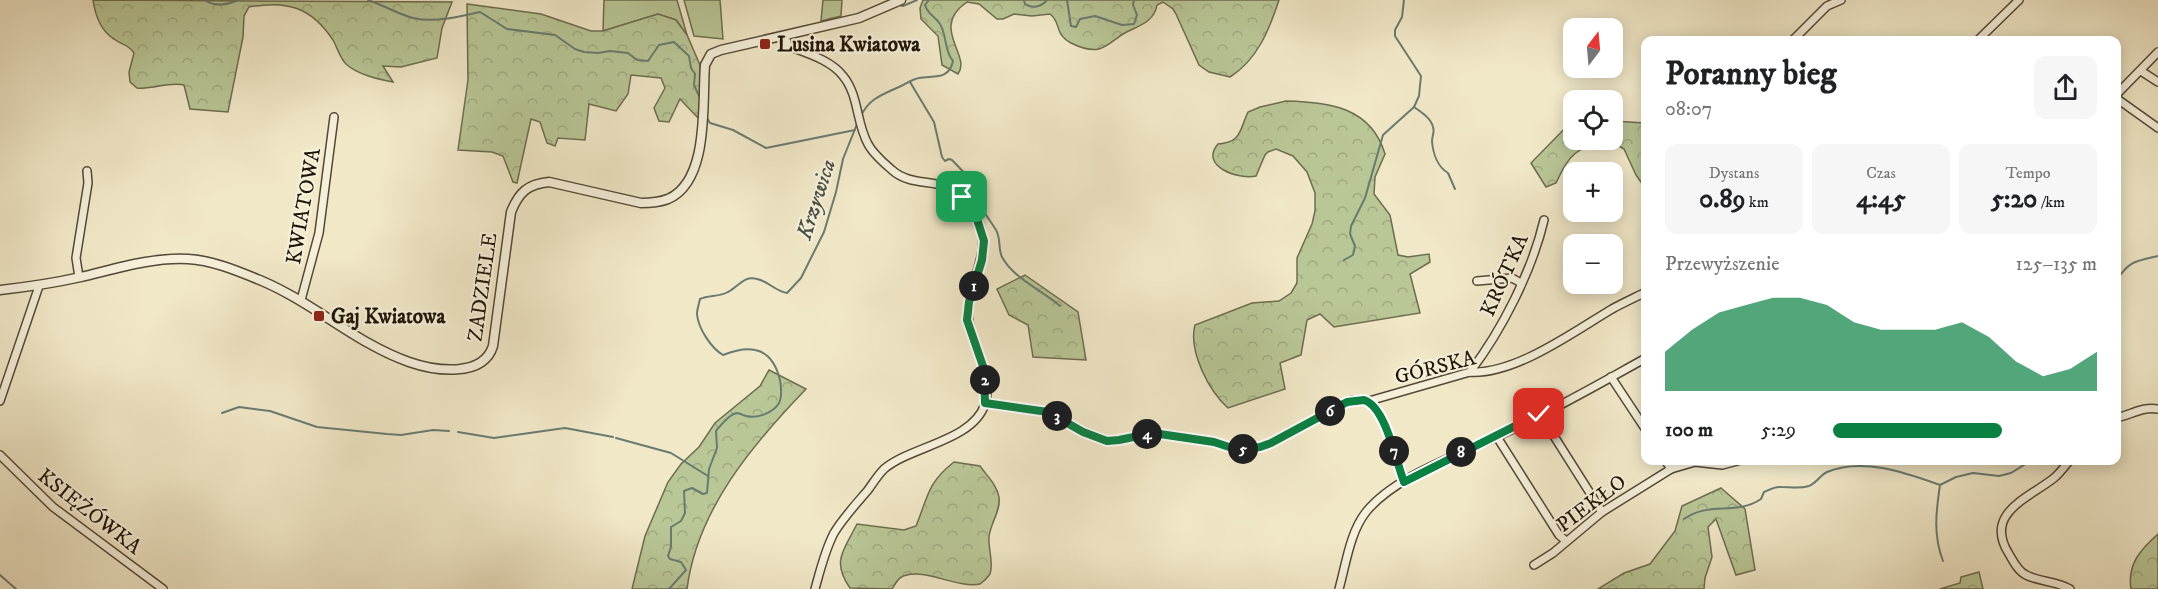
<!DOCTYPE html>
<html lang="pl">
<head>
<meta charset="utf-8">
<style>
	:root { --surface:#fff; --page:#f6f6f6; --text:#202124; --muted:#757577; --accent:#0b8043 }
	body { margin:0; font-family:"IM FELL DW Pica",serif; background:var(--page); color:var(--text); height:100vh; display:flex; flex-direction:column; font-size:22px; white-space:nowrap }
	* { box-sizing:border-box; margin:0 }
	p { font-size:20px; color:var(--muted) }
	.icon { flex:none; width:33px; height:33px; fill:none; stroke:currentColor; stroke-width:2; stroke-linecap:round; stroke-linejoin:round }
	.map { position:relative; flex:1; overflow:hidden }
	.panel { position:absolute; left:1641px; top:36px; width:480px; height:429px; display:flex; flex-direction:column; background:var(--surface); border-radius:12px; box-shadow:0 3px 15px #0003 }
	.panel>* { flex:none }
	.needle { width:39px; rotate:16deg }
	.buttons { position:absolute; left:1563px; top:18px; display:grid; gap:12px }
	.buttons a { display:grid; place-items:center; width:60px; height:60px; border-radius:12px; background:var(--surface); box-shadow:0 3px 15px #0003; font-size:30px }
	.pin { position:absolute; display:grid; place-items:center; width:51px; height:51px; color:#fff; margin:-26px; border-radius:12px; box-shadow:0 3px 9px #0006 }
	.km { position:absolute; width:30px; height:30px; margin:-15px; border-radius:50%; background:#222; color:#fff; font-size:16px; line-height:30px; text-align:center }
	.round { display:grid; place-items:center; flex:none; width:63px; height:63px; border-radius:12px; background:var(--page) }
	.summary { display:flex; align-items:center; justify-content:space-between; height:102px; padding:0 24px }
	h1 { font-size:33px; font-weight:800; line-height:45px }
	.figures { display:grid; grid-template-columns:repeat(3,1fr); gap:9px; height:102px; padding:6px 24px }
	.figures div { display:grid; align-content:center; border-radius:12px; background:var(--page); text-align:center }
	.figures b { font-size:26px; font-weight:800 }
	.figures small { font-size:16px; font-weight:400 }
	.figures p { font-size:16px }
	.chart { height:168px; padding:12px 24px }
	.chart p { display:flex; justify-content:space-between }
	.chart svg { width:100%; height:108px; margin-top:6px; fill:var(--accent); opacity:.7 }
	ul { padding:0 24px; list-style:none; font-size:20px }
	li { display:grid; grid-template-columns:96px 72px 1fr; align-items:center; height:45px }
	li i { height:15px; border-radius:8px; background:var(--accent) }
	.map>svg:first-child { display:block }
	.green { fill:#b9c696; stroke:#6c6d4e; stroke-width:1.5 }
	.forest { fill:url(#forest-crowns); stroke:#6c6d4e; stroke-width:1.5 }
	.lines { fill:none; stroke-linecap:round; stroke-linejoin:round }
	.stream { stroke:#697b70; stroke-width:2 }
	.minor-casing { stroke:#544936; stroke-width:10 }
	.tertiary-casing { stroke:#544936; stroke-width:11 }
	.minor { stroke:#f6f0db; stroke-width:7 }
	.tertiary { stroke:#f6f0db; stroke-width:8 }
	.route-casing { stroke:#fff; stroke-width:12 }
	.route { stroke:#0b8043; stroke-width:8 }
	.poi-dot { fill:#8f2418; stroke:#f6f0db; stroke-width:2 }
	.labels { text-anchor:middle; stroke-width:4.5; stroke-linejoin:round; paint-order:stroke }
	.poi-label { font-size:21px; font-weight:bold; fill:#1f1406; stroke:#f6f0db; text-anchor:start }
	.street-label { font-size:21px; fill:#1f1406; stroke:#f6f0db }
	.water-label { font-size:22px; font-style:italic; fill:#4a5044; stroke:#f6f0db }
</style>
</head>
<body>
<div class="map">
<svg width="2158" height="589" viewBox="0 0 2158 589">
	<defs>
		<pattern id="forest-crowns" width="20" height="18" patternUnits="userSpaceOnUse" patternTransform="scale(1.5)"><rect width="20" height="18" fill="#b9c696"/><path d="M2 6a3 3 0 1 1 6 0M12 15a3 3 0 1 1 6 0" fill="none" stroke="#9fa980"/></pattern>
	</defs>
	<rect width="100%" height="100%" fill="#f1e8c8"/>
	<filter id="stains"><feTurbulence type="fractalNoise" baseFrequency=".00333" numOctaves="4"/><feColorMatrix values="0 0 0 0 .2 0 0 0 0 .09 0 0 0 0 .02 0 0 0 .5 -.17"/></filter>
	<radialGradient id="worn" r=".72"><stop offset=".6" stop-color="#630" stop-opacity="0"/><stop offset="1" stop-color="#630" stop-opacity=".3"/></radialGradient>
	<g class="green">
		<path d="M604 0H677L687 35 676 20 658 14 603 31Z"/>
		<path d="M684 0H720L723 39 694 36Z"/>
	</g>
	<g class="forest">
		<path d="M93 0 452 2 442 28 437 58 401 67 383 66 393 82C378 79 358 75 346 64 340 58 337 47 333 40 311 7 287 0 249 7L244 16 243 37 228 112 190 109 184 85C169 81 153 90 137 88L130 82 129 72 134 53C127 43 123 46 114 39 101 31 95 14 93 0Z"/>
		<path d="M823 0H842L841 16 821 21Z"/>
		<path d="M923 0H1279C1269 30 1258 59 1230 77L1209 72 1199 65 1176 14 1173 9 1163 2 1157 5C1154 23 1137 26 1123 34 1115 39 1109 46 1099 49 1090 51 1079 47 1071 43 1053 33 1062 23 1050 14L1032 16 1014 14 1003 19H997L979 4 967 2C929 28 972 55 958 74L942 65 938 36 921 19 920 8Z"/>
		<path d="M467 4 541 14 591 31H603L658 14 676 20 687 35 700 65 701 98 700 120 680 99 669 122 659 121 654 108 665 88 661 78 631 75 628 94 616 111 589 104 585 140 558 138 555 146 547 143 540 122 531 119 517 183 513 182 503 156 492 152 458 150 468 80Z"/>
		<path d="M1286 101C1329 102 1371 107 1385 154L1375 177 1374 194 1390 215 1398 255 1408 257 1429 254 1430 262 1410 274 1420 313 1334 327 1320 314 1307 320 1301 355 1280 363 1285 389 1228 408C1209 391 1188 351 1195 325L1252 303 1279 301 1291 293 1297 283V258L1312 224 1315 211V193L1307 172 1293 156 1276 149 1268 152 1265 155 1256 176C1238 180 1199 166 1218 144 1242 142 1239 131 1248 112L1260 107Z"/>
		<path d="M1573 120 1574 140H1612L1613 121 1645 123V188L1636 175 1624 149 1609 140C1575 149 1571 152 1556 183L1546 187 1531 163Z"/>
		<path d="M1025 275 1078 312 1086 360 1033 357 1028 325 1009 315 997 289Z"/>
		<path d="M769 370 806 389C752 445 697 510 687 589H632L645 536 668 482 681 464 699 447 715 423 760 386Z"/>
		<path d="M954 462 980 466C987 476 997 485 999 497 1001 511 990 524 989 537 988 549 994 563 990 574 988 577 983 582 980 584 956 589 920 565 900 578 897 580 894 586 892 589L850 588C831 561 844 550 857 524L904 530 916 526C928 497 927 483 954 462Z"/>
		<path d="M1721 488 1745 509 1755 570 1736 575 1716 519 1708 527 1712 557 1705 578 1704 589H1598L1624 573 1650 564 1675 531 1682 506Z"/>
		<path d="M2158 534V589H2131C2127 564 2141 549 2158 534Z"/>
		<path d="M1979 572 1983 589H1940L1960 583 1961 577Z"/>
	</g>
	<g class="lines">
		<g class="stream">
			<path d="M205 0C214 7 228 5 238 0"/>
			<path d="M368 0C383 5 398 14 413 18 434 23 459 17 480 12L507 29 555 35 575 49 584 52 598 53 610 51 628 53 637 60 648 61 659 45 674 42 689 56 691 68 695 74 694 85 700 98"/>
			<path d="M1024 0 1025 4C1032 9 1041 7 1047 0"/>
			<path d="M1067 0 1071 26 1076 27 1080 19 1095 16 1122 25 1134 24 1137 15 1133 5 1134 0"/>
			<path d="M900 5 903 6 917 0"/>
			<path d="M910 82 934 122 942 157 945 161 949 159 952 160 975 184C976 204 986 214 996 230 1001 238 998 249 1002 257 1014 279 1042 290 1060 306"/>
			<path d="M1414 107C1421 112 1431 118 1433 127 1435 132 1432 136 1432 141 1433 154 1438 167 1448 173L1455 189"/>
			<path d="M861 116C869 98 884 94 901 86 907 83 913 79 919 78 932 75 949 81 953 61 944 51 947 35 940 24 935 16 928 15 925 5L929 0"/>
			<path d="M707 118 710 123 733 130 766 148 855 130"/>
			<path d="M1344 260 1353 255 1355 246 1350 234 1351 226 1365 198 1383 135 1414 107 1419 96 1421 76 1395 36V30L1402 17 1404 0"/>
			<path d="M2116 281C2129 261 2135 261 2158 256"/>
			<path d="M222 413 239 407 270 411 317 427 387 434 401 435 433 430 449 431"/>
			<path d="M458 432 494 438 565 428 613 437"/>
			<path d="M616 438 671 453 708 476"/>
			<path d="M1940 485C1936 512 1933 535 1943 561"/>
			<path d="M1684 519C1709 501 1736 516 1761 499L1764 492C1769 490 1775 486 1781 487 1791 487 1799 489 1809 486 1817 483 1820 475 1827 472 1863 457 1906 473 1940 485L1956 477 1973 473 1999 476 2011 473 2032 460"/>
			<path d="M0 575 16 589"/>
			<path d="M669 589 686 570 681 562 670 559 668 556 671 547V527L681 521 685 513 684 491 692 488 703 494 707 493 709 469 717 448 716 431C721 425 729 414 737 413 739 413 745 416 746 416 757 419 773 413 779 403 782 397 781 386 780 380 772 347 751 344 723 355 711 348 698 328 697 314 697 309 699 304 700 299 709 295 719 297 728 292 738 287 744 275 757 279 768 281 775 291 787 293L801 278 824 232 836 192 843 159 857 124"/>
		</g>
		<g class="minor-casing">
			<g id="minor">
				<path d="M785 36 788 46C806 53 831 60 843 76 859 95 856 123 868 144 873 154 884 163 892 170 913 189 944 176 962 197 999 239 977 258 969 303 962 335 996 369 985 404 973 441 911 446 884 469 878 475 873 483 868 490 856 504 843 518 834 533 825 550 820 571 815 589"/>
				<path d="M1793 40 1827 6 1841 0"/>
				<path d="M1978 40 2019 0"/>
				<path d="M2141 71 2158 82"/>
				<path d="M2116 95 2158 52"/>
				<path d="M2116 98 2158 128"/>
				<path d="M79 277 76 258 88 183 87 171"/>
				<path d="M1477 281 1512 278 1521 283"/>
				<path d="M301 300 319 233 334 117"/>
				<path d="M1470 372C1502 330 1532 271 1544 220"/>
				<path d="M1611 377 1646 430"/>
				<path d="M0 401 39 286"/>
				<path d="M1369 401C1390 422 1393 455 1404 482"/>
				<path d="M985 403 1048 412 1083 432 1107 441 1119 440 1153 433 1214 442 1238 450 1260 447 1271 443 1347 402 1353 400 1369 401 1470 372C1515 375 1575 331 1612 309 1623 303 1634 298 1646 292"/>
				<path d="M1540 414 1602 512"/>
				<path d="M2116 418C2131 415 2143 406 2158 409"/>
				<path d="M1497 437 1559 535 1566 541"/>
				<path d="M0 455 53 507 163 589"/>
				<path d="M1665 460 1671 469"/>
				<path d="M2070 460C2065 466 2060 473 2054 478 2029 498 1983 513 2009 554 2013 561 2018 571 2026 575 2040 582 2056 581 2070 589"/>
				<path d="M1534 565 1553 553 1602 512 1671 469 1695 462 1722 465 1741 460"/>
				<path d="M1339 589C1346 564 1350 532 1366 512 1394 477 1456 456 1496 437 1547 414 1597 385 1646 358"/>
			</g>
		</g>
		<g class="tertiary-casing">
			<path id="tertiary" d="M0 290C27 287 54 283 81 277 115 269 152 257 188 259 212 260 240 272 262 281 314 303 357 344 409 362 435 371 483 378 493 346L511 212C519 192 528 184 549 182L641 203C650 203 660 202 668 199 710 181 702 101 705 65L711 54 721 50 859 18 901 0"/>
		</g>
		<use href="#minor" class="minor"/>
		<use href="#tertiary" class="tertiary"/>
	</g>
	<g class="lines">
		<g class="route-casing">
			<path id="route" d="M962 197 977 219 984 241 982 260 969 302 967 320 984 369 985 403 1048 412 1083 432 1107 441 1119 440 1153 433 1214 442 1238 450 1260 447 1271 443 1347 402 1364 400C1386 407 1396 462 1404 482L1539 414"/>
		</g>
		<use href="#route" class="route"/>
	</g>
	<g class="poi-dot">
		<rect x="759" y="38" width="12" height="12" rx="3"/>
		<rect x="313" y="310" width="12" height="12" rx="3"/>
	</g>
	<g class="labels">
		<g class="poi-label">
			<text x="777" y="51">Lusina Kwiatowa</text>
			<text x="331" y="323">Gaj Kwiatowa</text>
		</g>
		<g class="street-label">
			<text transform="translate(303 206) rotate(-80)" y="7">KWIATOWA</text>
			<text transform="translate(1504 275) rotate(-66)" y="7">KRÓTKA</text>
			<text transform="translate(482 287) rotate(-82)" y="7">ZADZIELE</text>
			<text transform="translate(1435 367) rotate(-14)" y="7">GÓRSKA</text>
			<text transform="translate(1591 503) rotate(-37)" y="7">PIEKŁO</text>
			<text transform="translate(90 511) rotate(38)" y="7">KSIĘŻÓWKA</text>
		</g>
		<g class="water-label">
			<text transform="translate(815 199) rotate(-72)" y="8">Krzywica</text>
		</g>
	</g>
	<rect width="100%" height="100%" filter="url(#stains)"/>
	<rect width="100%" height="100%" fill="url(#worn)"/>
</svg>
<div class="buttons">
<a><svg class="needle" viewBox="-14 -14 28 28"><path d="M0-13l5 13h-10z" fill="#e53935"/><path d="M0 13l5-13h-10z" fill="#757577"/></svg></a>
<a><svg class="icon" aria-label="locate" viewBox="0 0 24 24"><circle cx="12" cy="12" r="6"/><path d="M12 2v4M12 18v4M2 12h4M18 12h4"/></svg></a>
<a>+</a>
<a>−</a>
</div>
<div class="pin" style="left:962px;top:197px;background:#1e9e55"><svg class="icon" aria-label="arrive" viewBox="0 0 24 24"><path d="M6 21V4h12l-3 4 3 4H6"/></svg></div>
<div class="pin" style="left:1539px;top:414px;background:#d93025"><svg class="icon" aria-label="check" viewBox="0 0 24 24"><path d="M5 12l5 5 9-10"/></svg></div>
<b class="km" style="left:974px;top:286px">1</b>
<b class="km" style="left:985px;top:380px">2</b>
<b class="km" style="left:1057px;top:416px">3</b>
<b class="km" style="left:1147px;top:434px">4</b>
<b class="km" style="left:1243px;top:449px">5</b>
<b class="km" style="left:1330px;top:411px">6</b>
<b class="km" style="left:1394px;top:451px">7</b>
<b class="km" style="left:1461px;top:452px">8</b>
<section class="panel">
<div class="summary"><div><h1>Poranny bieg</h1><p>08:07</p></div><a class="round"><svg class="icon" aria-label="share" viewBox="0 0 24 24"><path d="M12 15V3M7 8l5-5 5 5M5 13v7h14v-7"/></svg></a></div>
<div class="figures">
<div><p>Dystans</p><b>0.89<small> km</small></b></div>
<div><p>Czas</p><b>4:45</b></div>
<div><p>Tempo</p><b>5:20<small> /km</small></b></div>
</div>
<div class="chart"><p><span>Przewyższenie</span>125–135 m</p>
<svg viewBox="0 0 160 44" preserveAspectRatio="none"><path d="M0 44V28L10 19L20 12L30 9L40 6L50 6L60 9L70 16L80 19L90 19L100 19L110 16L120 22L130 32L140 38L150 35L160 28V44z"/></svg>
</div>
<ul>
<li><b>100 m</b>5:29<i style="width:64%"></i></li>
</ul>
</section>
</div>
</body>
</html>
